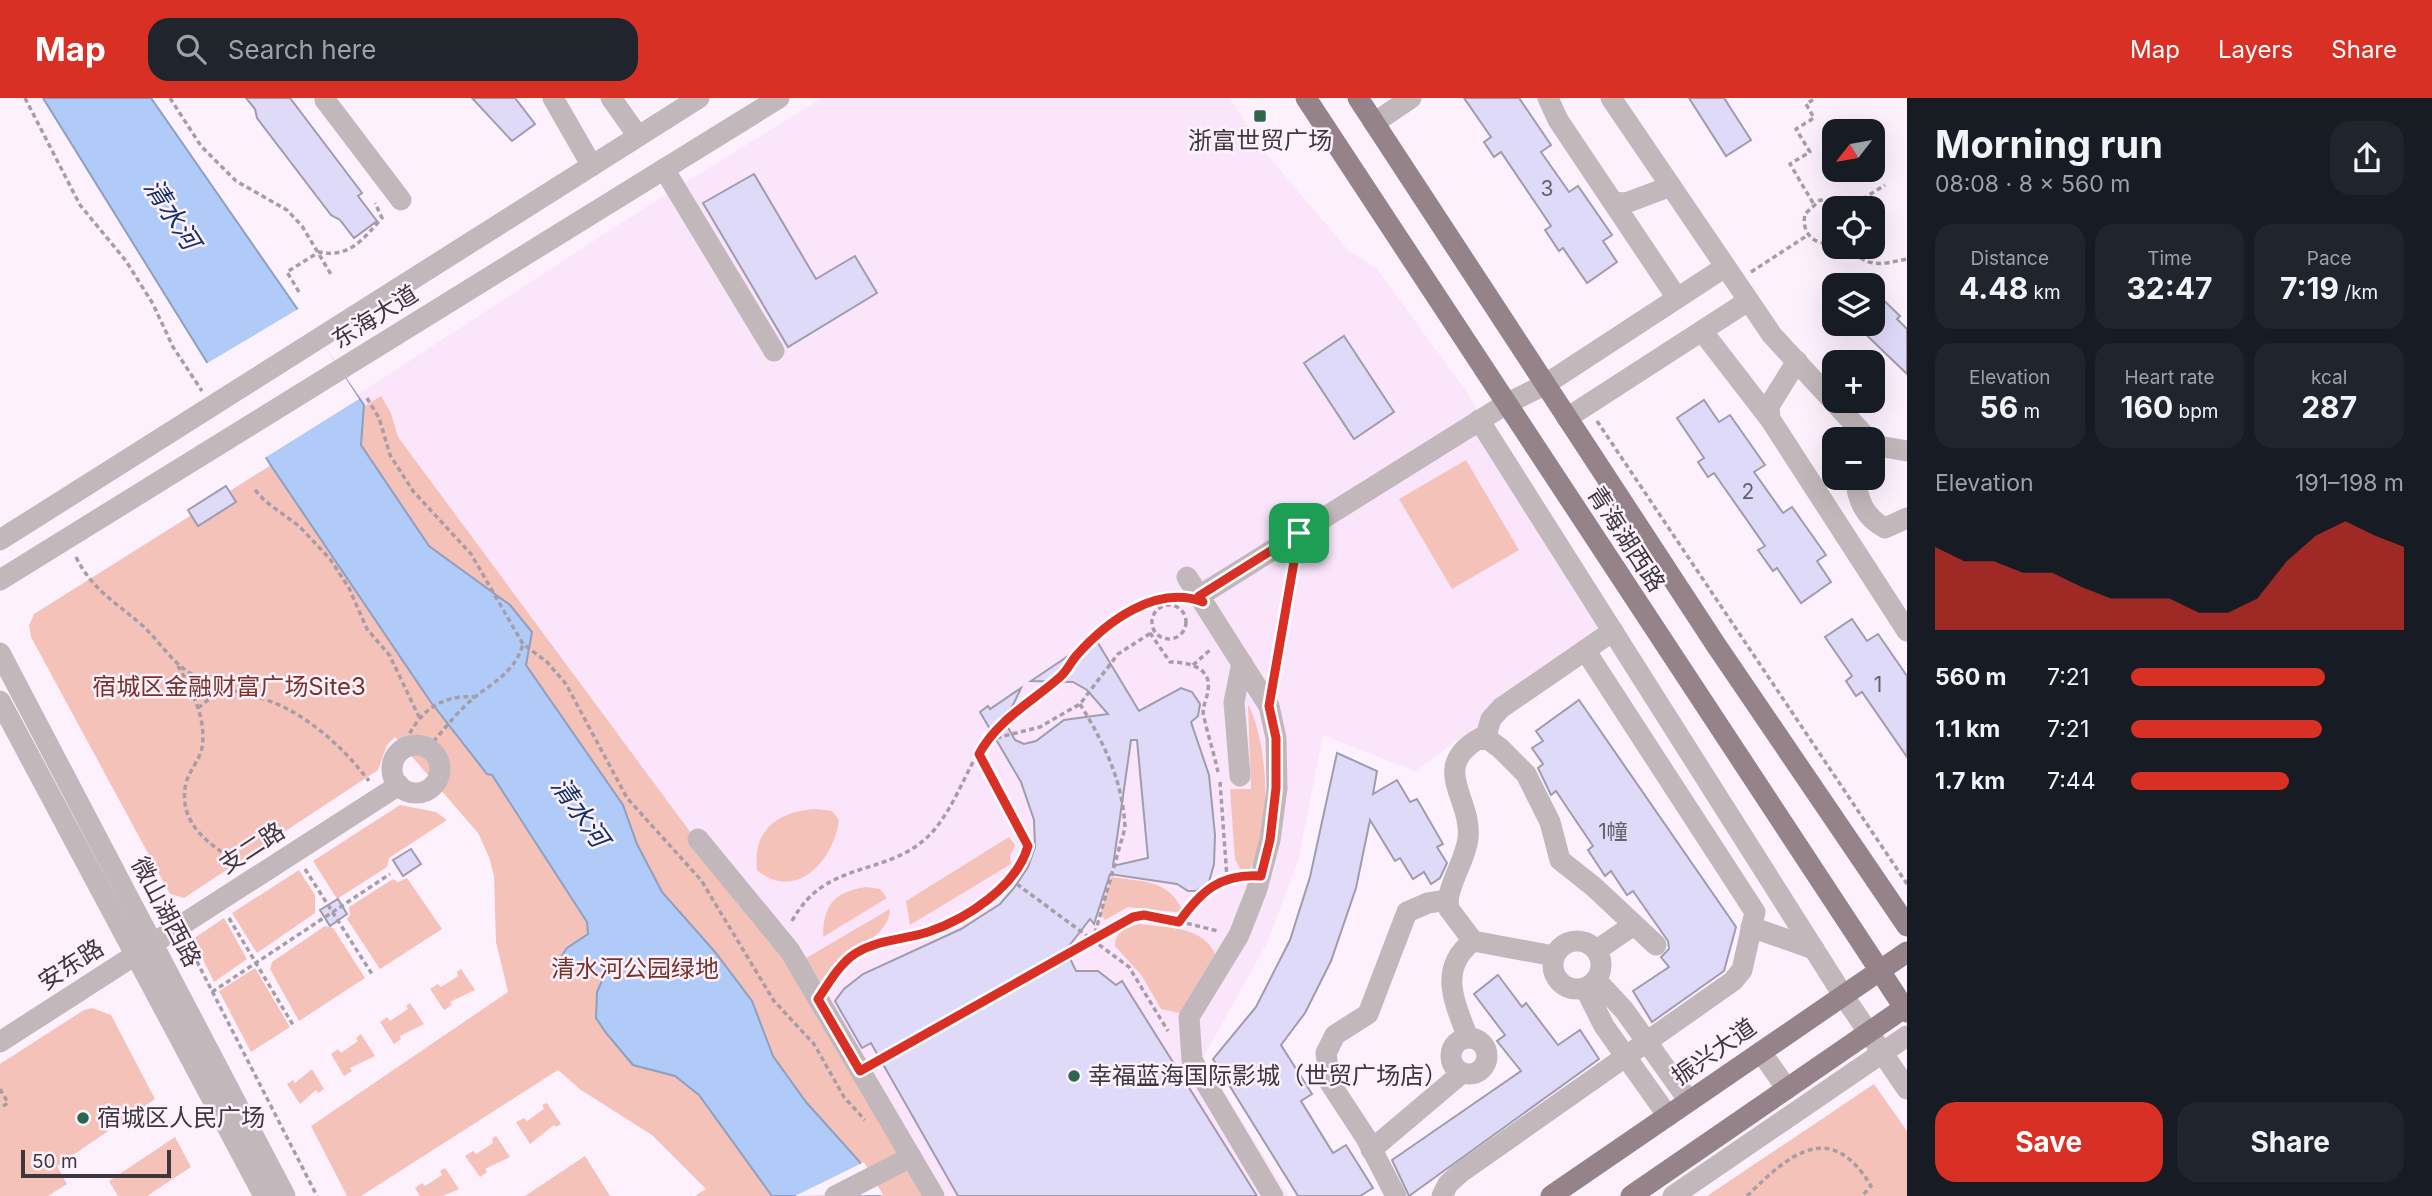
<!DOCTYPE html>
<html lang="en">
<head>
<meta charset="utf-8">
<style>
	:root { --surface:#171b24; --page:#20242c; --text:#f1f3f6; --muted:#9ea1a6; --accent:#d93025 }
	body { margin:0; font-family:Inter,"Noto Sans SC",sans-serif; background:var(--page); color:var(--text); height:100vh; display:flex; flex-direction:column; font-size:26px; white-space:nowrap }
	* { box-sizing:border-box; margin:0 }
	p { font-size:23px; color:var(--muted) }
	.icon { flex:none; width:38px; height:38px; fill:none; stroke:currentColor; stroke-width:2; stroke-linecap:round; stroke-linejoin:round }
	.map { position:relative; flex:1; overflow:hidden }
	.drawer { display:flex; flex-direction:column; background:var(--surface); width:525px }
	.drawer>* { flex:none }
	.needle { width:46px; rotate:239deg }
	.controls { position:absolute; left:1822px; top:21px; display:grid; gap:14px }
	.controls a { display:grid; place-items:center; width:63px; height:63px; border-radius:14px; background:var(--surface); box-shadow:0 7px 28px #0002; font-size:35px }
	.scale { position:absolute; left:21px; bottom:18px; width:150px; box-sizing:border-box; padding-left:7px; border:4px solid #3e383e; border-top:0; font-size:19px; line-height:24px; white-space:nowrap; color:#3e383e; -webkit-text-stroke:5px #fef1fe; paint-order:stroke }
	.pin { position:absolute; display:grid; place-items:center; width:60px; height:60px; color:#fff; margin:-30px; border-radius:14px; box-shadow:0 4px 10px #0006 }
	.round { display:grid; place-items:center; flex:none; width:74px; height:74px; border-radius:21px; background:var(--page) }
	.headline { display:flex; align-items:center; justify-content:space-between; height:119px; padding:0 28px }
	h1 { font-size:38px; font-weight:700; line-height:52px }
	.metrics { display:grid; grid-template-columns:repeat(3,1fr); gap:10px; height:119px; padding:7px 28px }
	.metrics div { display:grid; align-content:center; border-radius:18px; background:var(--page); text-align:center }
	.metrics b { font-size:30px; font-weight:700 }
	.metrics small { font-size:19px; font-weight:400 }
	.metrics p { font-size:19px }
	.chart { height:196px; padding:14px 28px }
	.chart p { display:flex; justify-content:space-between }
	.chart svg { width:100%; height:126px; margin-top:7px; fill:var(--accent); opacity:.7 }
	.cta { display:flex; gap:14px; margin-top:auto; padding:14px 28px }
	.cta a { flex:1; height:80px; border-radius:21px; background:var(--accent); color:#fff; font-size:28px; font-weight:700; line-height:80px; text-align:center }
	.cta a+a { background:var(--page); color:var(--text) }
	ul { padding:0 28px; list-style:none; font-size:23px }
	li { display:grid; grid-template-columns:112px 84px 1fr; align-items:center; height:52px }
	li i { height:18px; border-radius:9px; background:var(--accent) }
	header { display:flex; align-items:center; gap:42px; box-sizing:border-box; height:98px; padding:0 35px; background:var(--accent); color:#fff }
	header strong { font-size:33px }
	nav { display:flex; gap:38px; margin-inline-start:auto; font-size:24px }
	.search { width:490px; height:63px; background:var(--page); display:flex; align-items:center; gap:18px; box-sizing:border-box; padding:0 24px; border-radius:21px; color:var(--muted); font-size:26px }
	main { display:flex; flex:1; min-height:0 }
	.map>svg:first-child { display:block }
	.built { fill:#fbe5fb }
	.green { fill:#f5c2b9 }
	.water { fill:#b1cbf8; stroke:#8e9fc0; stroke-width:2 }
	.pier { fill:#fef1fe }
	.building { fill:#dfdaf8; stroke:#9f9cae; stroke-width:2; fill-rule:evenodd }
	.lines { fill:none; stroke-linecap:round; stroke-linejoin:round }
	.path { stroke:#a69da6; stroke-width:3.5; stroke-dasharray:5 3.5; stroke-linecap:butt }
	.minor { stroke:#c2b8bb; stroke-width:21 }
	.major { stroke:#958389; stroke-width:21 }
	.route-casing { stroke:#fff; stroke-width:14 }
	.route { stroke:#d93025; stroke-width:9 }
	.poi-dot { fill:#2d664f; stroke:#fef1fe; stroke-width:2.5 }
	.labels { text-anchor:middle; stroke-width:5; stroke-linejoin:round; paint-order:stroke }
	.number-label { font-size:21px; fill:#66606c }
	.poi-label { font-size:24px; fill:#3e383e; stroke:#fef1fe; text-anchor:start }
	.street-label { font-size:24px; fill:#3e383e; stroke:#fef1fe }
	.park-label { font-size:24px; fill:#783329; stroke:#fef1fe }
	.water-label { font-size:26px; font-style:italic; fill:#153267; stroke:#fef1fe }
</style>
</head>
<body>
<header>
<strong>Map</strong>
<div class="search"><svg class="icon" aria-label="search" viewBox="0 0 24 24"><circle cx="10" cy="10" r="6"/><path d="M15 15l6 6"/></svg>Search here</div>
<nav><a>Map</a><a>Layers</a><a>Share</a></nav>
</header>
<main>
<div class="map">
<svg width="1907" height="1098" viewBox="0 0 1907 1098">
	<rect width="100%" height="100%" fill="#fef1fe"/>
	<path class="built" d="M822 0H1230L1265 54 1348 152 1377 171 1466 293 1617 527 1415 673 1323 637 1298 763 1267 845 1203 960 1289 1098H880L361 347 364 307 357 297 649 107Z"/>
	<g class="green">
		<path d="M381 298 391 315 398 339 782 858 926 1098H695L706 1091 652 1037 581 992 558 972 361 1098H347L311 1028 508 894 496 844 494 778 489 759 478 735 395 639 387 647 378 672 184 800 170 796 31 539 29 527 34 516Z"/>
		<path d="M1466 362 1519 452 1452 491 1399 401Z"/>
		<path d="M1248 606C1269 648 1272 728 1250 771H1240L1235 761 1230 691H1251Z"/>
		<path d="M400 707 436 714 447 722 389 760 387 769 337 801 313 763Z"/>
		<path d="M817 711 832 713 839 722C834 762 796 805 757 772 752 731 779 713 817 711Z"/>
		<path d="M1009 739 1015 747 1010 758 1011 766 910 827 906 803Z"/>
		<path d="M299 772 315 797V815L257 855 232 815Z"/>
		<path d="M1111 779C1144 784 1169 781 1184 815L1128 809 1105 822 1100 815Z"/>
		<path d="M407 780 442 831 380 871 347 821 350 817 349 809 393 781 398 784Z"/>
		<path d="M866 789 880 791 887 800 823 839C823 807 834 794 866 789Z"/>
		<path d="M890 811C889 838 857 847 838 864 832 869 827 878 822 886L806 860Z"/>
		<path d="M224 820 247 861 214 884 193 841Z"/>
		<path d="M1140 826C1167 830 1203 828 1215 856L1179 915 1161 911 1142 878 1115 848C1115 833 1127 829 1140 826Z"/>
		<path d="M325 828 333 830 365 880 299 923 270 871 272 864Z"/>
		<path d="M255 870 290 929 251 954 219 893Z"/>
		<path d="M461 871 475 892 450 904 452 907 444 912 430 891 438 886 441 889 458 878 457 874Z"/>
		<path d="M410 905 424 926 400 938 401 941 394 946 380 924 387 919 390 923 408 911 406 908Z"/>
		<path d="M92 910 111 917 155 1001 57 1068 67 1086 48 1098H0V966L84 912Z"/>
		<path d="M361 936 375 958 350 970 352 973 344 978 331 956 338 951 341 955 358 943 356 940Z"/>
		<path d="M312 971 324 991 318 995 316 992 300 1006 287 986 293 982 295 985Z"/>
		<path d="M1874 986 1907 1033V1098H1707Z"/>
		<path d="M547 1005 561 1026 556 1029 554 1027 530 1046 516 1024 524 1020 527 1023 544 1011 542 1007Z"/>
		<path d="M496 1038 510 1059 485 1071 487 1074 480 1079 465 1058 473 1053 476 1056 493 1045 492 1041Z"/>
		<path d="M175 1039 191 1069 147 1098H118L109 1083Z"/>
		<path d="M585 1058 610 1098H525Z"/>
		<path d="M445 1070 459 1091 443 1098H420L415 1090 422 1085 425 1088 442 1077 440 1073Z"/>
	</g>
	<path class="water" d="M43 0H151L364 307 361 347 429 448 510 507 532 534 526 567 623 707 637 746 662 794 715 854 752 903 773 958 806 1004 859 1063 880 1098H772L699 997 675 978 633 967 606 935 596 920 597 894 602 883 581 863 570 864 561 859 567 850 588 836 587 824 492 677 487 676 430 603 270 366Z"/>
	<g class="pier">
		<path d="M300 210 359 301 263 361 204 267Z"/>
		<path d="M864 1064 883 1097 795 1098Z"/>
	</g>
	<g class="building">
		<path d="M246 0H290L362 95 358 98 377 123 354 140 340 122 331 117 257 20 255 11Z"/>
		<path d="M472 0H515L535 26 512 43Z"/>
		<path d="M1464 0H1519L1551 47 1541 54 1569 94 1578 88 1612 137 1603 143 1617 164 1587 185 1563 150 1559 153 1545 132 1551 128 1501 54 1494 59 1484 44 1491 39Z"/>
		<path d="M1689 0H1724L1751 42 1726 58Z"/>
		<path d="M754 76 816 181 855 158 877 195 788 249 703 105Z"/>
		<path d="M1872 191 1900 218 1897 221 1907 231V276L1855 226H1872Z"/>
		<path d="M1344 238 1394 314 1354 341 1304 265Z"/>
		<path d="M1704 302 1719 324 1730 317 1765 367 1754 374 1783 415 1792 409 1826 457 1817 463 1831 484 1801 505 1777 470 1773 473 1758 452 1765 448 1714 375 1708 379 1698 364 1704 360 1677 320Z"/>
		<path d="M226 388 236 404 198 428 188 412Z"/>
		<path d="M1852 521 1867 543 1878 536 1907 578V659L1862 594 1856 598 1846 583 1852 578 1825 539Z"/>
		<path d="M1095 540 1139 613 1181 590 1192 594 1200 606 1198 618 1191 624 1209 677 1215 737 1214 766 1209 784 1196 793H1188L1177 786 1110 776 1094 826 1090 821 1066 852 1076 873H1098L1116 887 1122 883 1257 1098H958L871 945 862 950 835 903 844 891 863 876 961 831 1000 806 1014 790 1028 769 1035 749 1034 722 1021 684 980 614 988 608 990 611 1021 590 1005 624 1015 642 1024 646 1036 643 1064 622 1108 616 1087 592 1073 584 1031 583ZM1131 642H1137L1148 760 1113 768Z"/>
		<path d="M1579 602 1736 829 1724 873 1652 924 1633 893 1669 869 1661 859 1669 851 1668 843 1633 793 1627 797 1611 773 1605 778 1588 752 1593 748 1568 711 1556 693 1551 697 1538 670 1543 666 1532 650 1543 643 1536 633Z"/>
		<path d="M1337 655 1377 673 1373 696 1397 682 1410 704 1417 701 1443 746 1437 749 1447 765 1440 780 1431 786 1424 774 1413 781 1400 760 1395 763 1370 722 1356 790 1331 863 1305 915 1281 947 1312 996 1301 1003 1333 1055 1346 1047 1373 1090 1360 1098H1298L1213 961 1256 909 1290 842 1310 779Z"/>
		<path d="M411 751 421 766 403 778 393 762Z"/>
		<path d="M338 801 347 816 330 828 320 812Z"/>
		<path d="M1498 877 1522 909 1526 905 1558 947 1580 932 1599 961 1409 1098 1392 1062 1521 973 1497 943 1505 937 1474 896Z"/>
	</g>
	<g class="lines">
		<g class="path">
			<path d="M25 0 80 107 126 163 153 206 173 249 202 293"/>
			<path d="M170 0 201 48 236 83 287 112 302 128 332 178"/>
			<path d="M1813 105 1790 66 1810 54 1796 31 1814 20 1806 6 1816 0"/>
			<path d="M1848 110 1885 87"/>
			<path d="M1834 145C1815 148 1801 136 1805 116L1820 102 1836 103 1844 110"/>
			<path d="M1847 149C1869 170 1878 167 1907 161"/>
			<path d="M1751 174 1808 137"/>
			<path d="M299 194 287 174 319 154C350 160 362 142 382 120L375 105"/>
			<path d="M367 300 379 320 390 357 413 393 471 456 523 546 547 564 566 586 627 700 701 782 774 903 814 946 844 999 865 1022"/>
			<path d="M1597 323 1907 786"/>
			<path d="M255 392 265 403 299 428 330 461 349 490 367 531 390 558 419 619"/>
			<path d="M76 459C92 492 117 505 143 528 160 544 172 565 193 577 214 590 241 593 264 601 306 615 342 648 369 683"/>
			<circle cx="1169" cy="524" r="17"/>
			<path d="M1150 535 1170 564C1187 564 1212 569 1208 592 1207 602 1201 610 1204 619 1208 638 1214 655 1218 674"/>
			<path d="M1193 567 1210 552"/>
			<path d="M178 568C192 592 207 622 202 650 199 663 189 673 186 685 177 726 210 747 239 765"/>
			<path d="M1274 578 1294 461"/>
			<path d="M1080 606C1104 645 1123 683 1125 730L1093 842"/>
			<path d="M198 610 218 594 232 593"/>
			<path d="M988 642 1040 629 1080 606 1118 556 1154 533"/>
			<path d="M428 650C441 635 454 618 468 605 490 585 514 577 523 546"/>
			<path d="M403 651C415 617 438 596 475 599"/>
			<path d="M1220 684 1227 780"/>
			<path d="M305 771 372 876"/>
			<path d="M1010 781 1129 869 1168 933"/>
			<path d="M229 820 293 927"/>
			<path d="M792 823C828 757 892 782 935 731 956 705 967 671 985 643 1004 615 1039 601 1062 577 1091 546 1129 494 1178 500"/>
			<path d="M1179 824C1194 803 1211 780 1239 778"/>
			<path d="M189 848 317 1098"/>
			<path d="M830 883C859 841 886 848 928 834 967 821 1017 788 1028 748L979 656"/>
			<path d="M212 894 390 776"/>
			<path d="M877 963 1133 819 1157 818 1218 833"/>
			<path d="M0 991 8 1005 0 1010"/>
			<path d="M1747 1098C1790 1055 1831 1021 1871 1088L1862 1098"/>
		</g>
		<g class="minor">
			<path d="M553 0 592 68"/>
			<path d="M611 0 638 38"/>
			<path d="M1548 0 1558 22 1677 200"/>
			<path d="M1611 0 1772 237 1868 341"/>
			<path d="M325 2 401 102"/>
			<path d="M1374 25 1411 0"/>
			<path d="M664 71 774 253"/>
			<path d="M1613 104 1626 105 1671 88"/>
			<path d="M1702 233 1770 321"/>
			<path d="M1797 263 1769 308 1770 321 1907 533"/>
			<path d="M1567 320 1748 203"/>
			<path d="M1479 322 1843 897 1907 991"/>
			<path d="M1872 347 1907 353"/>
			<path d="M1855 380C1858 402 1864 419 1885 430L1907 420"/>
			<path d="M0 442 699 0"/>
			<path d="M1187 479 1269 608 1276 640 1277 690 1270 742 1257 791 1239 837 1189 919 1192 962 1273 1098"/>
			<path d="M0 482 779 0"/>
			<path d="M1199 498 1506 306 1546 286 1725 169"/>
			<path d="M0 555 285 1098"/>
			<path d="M0 603 264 1098"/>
			<path d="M1485 641 1491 621 1501 610 1613 533"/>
			<circle cx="416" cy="671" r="24"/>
			<path d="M1240 678 1234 604 1242 565"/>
			<path d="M698 741 790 853 934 1098"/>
			<path d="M1751 829 1814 851"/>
			<circle cx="1577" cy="867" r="24"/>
			<path d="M1473 843 1449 811 1448 802C1451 781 1465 762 1468 741 1473 700 1428 670 1480 640L1489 642 1500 650 1526 676 1550 724 1560 762 1594 789 1656 847"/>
			<path d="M1597 852 1632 828"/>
			<path d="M1596 882 1624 912 1689 1003"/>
			<path d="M1585 890 1604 928 1668 1018"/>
			<circle cx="1469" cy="958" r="18"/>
			<path d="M1468 940C1455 905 1437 871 1473 843L1554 858"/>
			<path d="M0 944 399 687"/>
			<path d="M1761 954 1787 991"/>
			<path d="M1371 1052 1462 975"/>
			<path d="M835 1098 911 1059"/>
			<path d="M1396 1098 1366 1040 1330 985 1326 955 1335 937 1368 916 1407 814 1428 805 1448 802"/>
			<path d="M1442 1098 1448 1086 1460 1075 1733 883 1742 872 1755 814 1585 552"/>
			<path d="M1673 1098 1907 938"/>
		</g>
		<g class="major">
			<path d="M1306 0 1907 914"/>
			<path d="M1358 0 1716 547 1907 828"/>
			<path d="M1551 1098 1907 854"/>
			<path d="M1631 1098 1907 908"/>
		</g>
	</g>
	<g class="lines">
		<g class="route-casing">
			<path id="route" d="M1299 435 1269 608 1276 640V690L1270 742 1261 778C1221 775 1201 793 1179 824L1144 817 1133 819 860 973 818 901C829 885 839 866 856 855 879 841 903 842 928 834 967 821 1017 788 1028 748L979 656C997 622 1032 604 1060 579 1067 573 1071 564 1076 558 1106 524 1156 486 1203 504L1199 498Z"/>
		</g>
		<use href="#route" class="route"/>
	</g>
	<g class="poi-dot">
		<rect x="1253" y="11" width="14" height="14" rx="3.5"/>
		<circle cx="1074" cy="978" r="7"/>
		<circle cx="83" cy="1020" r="7"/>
	</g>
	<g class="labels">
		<g class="number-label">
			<text x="1547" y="98">3</text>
			<text x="1748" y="401">2</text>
			<text x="1878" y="594">1</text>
			<text x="1613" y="741">1幢</text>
		</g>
		<g class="poi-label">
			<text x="1260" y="51" text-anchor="middle">浙富世贸广场</text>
			<text x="1088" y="986">幸福蓝海国际影城（世贸广场店）</text>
			<text x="97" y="1028">宿城区人民广场</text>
		</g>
		<g class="street-label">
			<text transform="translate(375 219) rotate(-32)" y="8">东海大道</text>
			<text transform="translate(1626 441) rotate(57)" y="8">青海湖西路</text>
			<text transform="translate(252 750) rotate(-33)" y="8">支二路</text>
			<text transform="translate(166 814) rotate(62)" y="8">微山湖西路</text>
			<text transform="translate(71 867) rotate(-33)" y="8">安东路</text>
			<text transform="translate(1714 954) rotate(-35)" y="8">振兴大道</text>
		</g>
		<g class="park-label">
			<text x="229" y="597">宿城区金融财富广场Site3</text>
			<text x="635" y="879">清水河公园绿地</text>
		</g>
		<g class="water-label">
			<text transform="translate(172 116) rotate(57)" y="9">清水河</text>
			<text transform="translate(580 714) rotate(55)" y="9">清水河</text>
		</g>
	</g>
</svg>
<div class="controls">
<a><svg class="needle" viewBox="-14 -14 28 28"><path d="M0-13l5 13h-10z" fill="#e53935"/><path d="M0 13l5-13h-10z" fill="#9ea1a6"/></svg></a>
<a><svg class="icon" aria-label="locate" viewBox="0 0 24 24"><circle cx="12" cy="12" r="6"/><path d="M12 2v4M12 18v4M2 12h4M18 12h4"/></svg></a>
<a><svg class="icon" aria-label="layers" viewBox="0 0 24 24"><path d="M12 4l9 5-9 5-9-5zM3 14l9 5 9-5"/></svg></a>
<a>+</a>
<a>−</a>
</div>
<div class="scale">50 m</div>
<div class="pin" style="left:1299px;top:435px;background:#1e9e55"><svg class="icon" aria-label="arrive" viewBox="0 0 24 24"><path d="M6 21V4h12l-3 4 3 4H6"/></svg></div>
</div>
<section class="drawer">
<div class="headline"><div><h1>Morning run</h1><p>08:08 · 8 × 560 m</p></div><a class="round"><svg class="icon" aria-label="share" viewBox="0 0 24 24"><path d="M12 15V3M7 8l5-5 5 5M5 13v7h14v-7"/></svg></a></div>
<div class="metrics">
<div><p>Distance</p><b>4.48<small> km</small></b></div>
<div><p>Time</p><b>32:47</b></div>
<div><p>Pace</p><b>7:19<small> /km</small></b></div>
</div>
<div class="metrics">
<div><p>Elevation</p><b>56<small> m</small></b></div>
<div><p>Heart rate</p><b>160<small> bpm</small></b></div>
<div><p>kcal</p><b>287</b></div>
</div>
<div class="chart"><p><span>Elevation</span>191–198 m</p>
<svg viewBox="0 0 160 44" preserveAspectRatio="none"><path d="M0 44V15L10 20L20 20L30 24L40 24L50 29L60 33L70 33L80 33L90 38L100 38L110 33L120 20L130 11L140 6L150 11L160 15V44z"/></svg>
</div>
<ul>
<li><b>560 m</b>7:21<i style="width:71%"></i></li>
<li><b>1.1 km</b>7:21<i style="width:70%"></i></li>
<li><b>1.7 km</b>7:44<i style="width:58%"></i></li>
</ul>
<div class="cta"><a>Save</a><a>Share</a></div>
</section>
</main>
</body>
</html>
